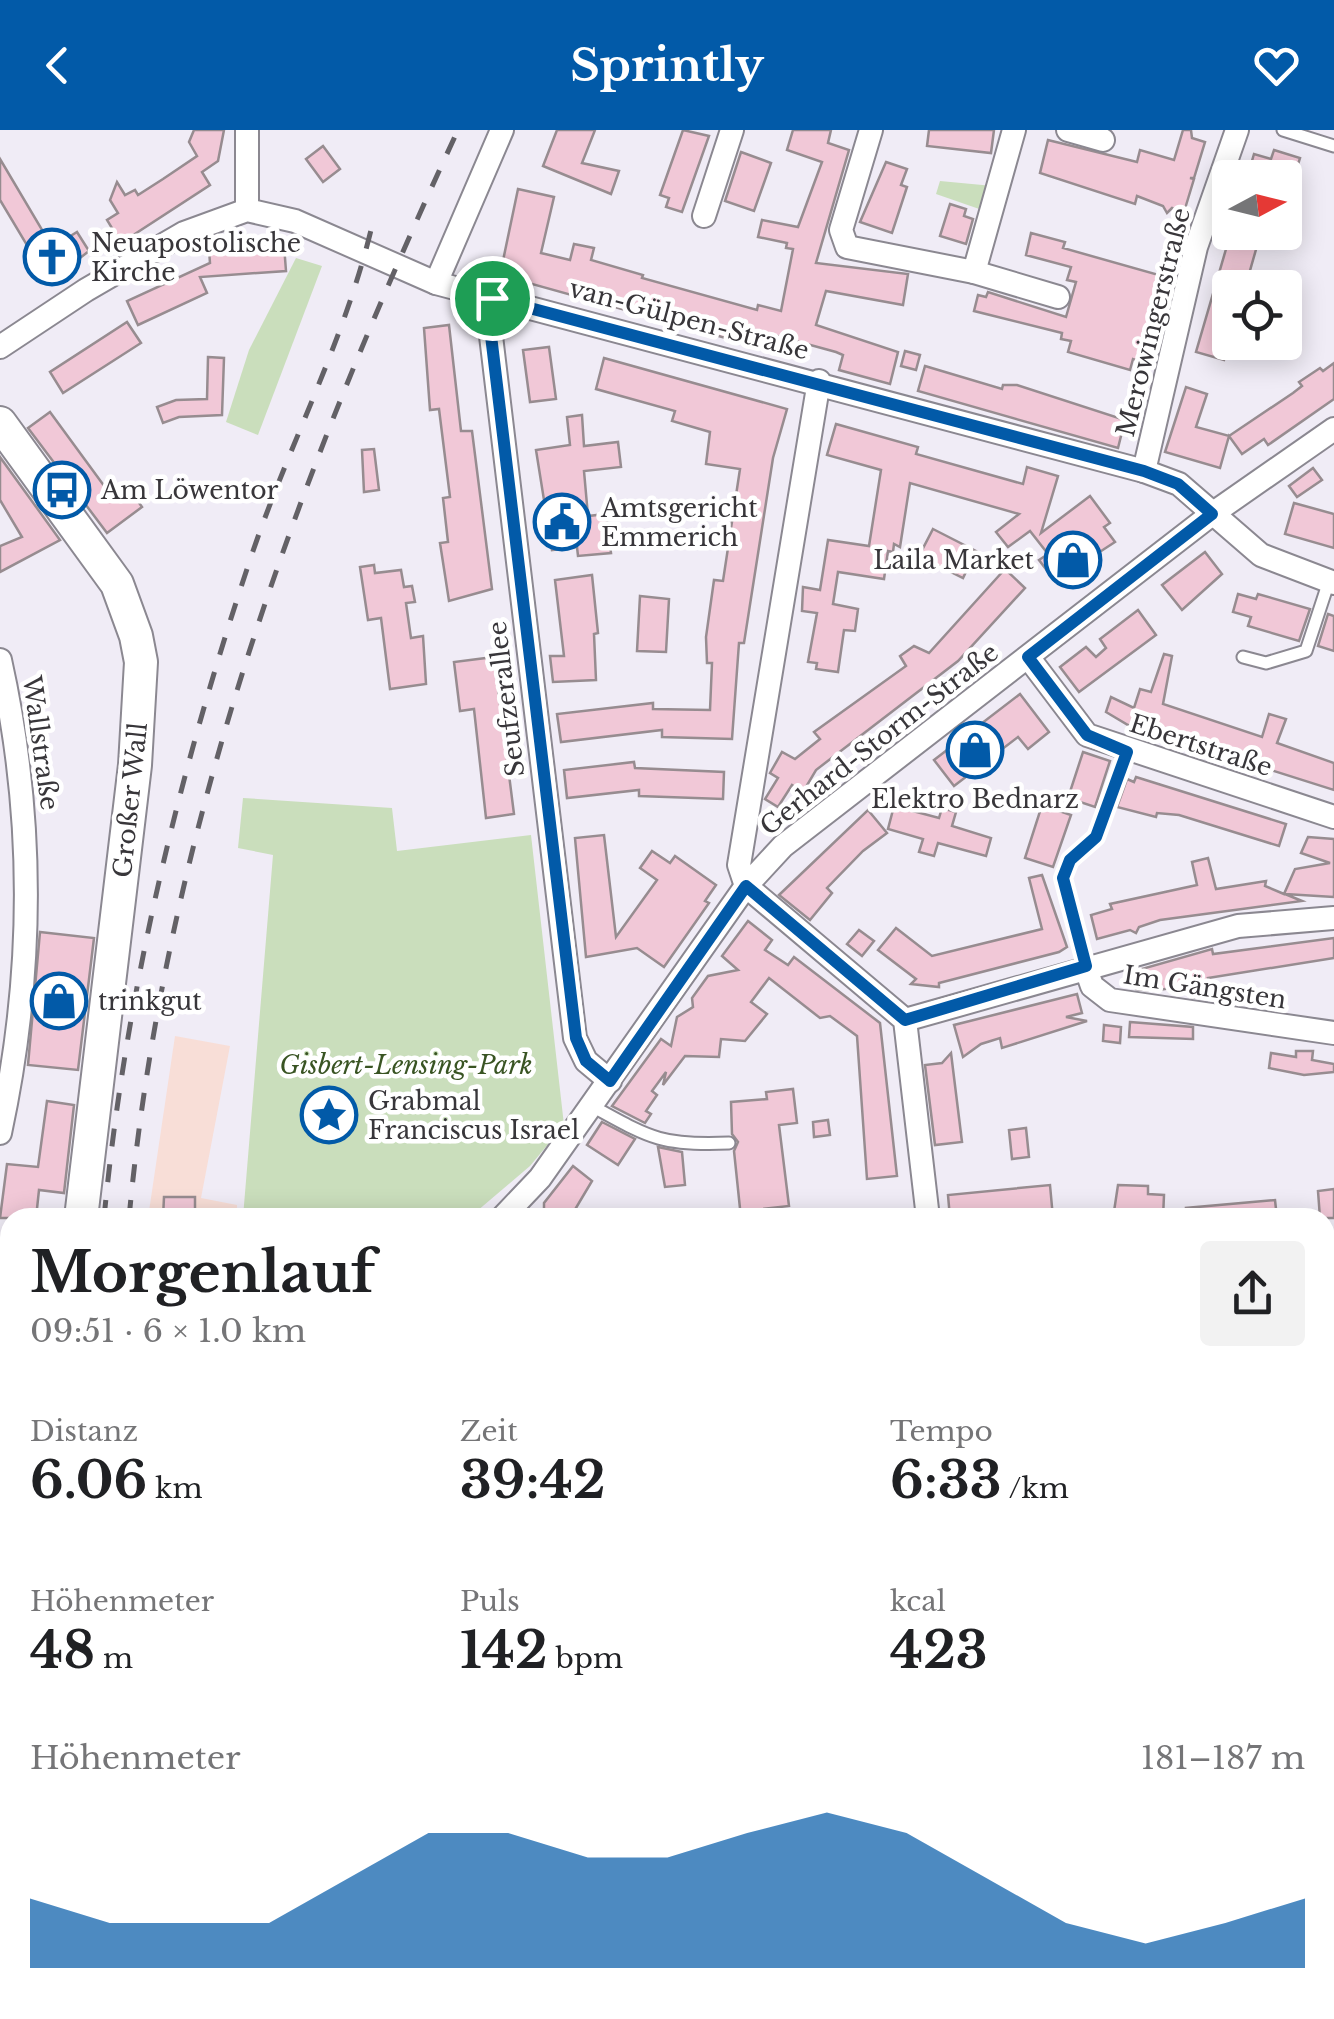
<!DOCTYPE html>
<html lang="de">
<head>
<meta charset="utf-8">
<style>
	:root { --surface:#fff; --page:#f2f2f2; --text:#202124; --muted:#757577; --accent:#025aa8 }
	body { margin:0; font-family:"Libre Baskerville",serif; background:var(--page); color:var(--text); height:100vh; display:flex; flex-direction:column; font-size:38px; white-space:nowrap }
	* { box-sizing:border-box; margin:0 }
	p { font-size:32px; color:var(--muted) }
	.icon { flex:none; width:55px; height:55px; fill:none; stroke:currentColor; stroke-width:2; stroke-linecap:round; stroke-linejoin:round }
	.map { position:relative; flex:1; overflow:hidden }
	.side { position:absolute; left:0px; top:1078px; width:1335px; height:812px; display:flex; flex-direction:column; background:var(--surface); border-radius:30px 30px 0 0; box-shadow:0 5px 25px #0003 }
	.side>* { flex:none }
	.needle { width:65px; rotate:83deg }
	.controls { position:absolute; left:1212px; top:30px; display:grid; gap:20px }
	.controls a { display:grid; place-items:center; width:90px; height:90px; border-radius:10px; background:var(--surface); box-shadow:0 5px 25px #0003; font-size:50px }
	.pin { position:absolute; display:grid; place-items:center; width:85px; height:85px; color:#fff; margin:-42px; border:5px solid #fff; border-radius:50%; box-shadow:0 2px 10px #0007 }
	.round { display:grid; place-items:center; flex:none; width:105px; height:105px; border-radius:10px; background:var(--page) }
	.head { display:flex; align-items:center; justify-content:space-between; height:170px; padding:0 30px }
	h1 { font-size:55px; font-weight:700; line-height:75px }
	.stats { display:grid; grid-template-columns:repeat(3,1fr); gap:15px; height:170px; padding:10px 30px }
	.stats div { display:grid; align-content:center }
	.stats b { font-size:50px; font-weight:700 }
	.stats small { font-size:28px; font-weight:400 }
	.stats p { font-size:28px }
	.chart { height:280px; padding:20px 30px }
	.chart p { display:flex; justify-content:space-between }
	.chart svg { width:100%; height:180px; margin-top:10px; fill:var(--accent); opacity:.7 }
	header { display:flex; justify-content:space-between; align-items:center; height:130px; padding:0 30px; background:var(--accent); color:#fff; font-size:45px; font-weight:700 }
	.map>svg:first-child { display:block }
	.commercial { fill:#f8ded7 }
	.green { fill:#cadebc }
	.building { fill:#f1c8d7; stroke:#978c90; stroke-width:2.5 }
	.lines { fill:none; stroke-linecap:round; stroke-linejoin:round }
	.lane-casing { stroke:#8b8891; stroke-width:15 }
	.street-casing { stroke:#8b8891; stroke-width:26 }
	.secondary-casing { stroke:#8b8891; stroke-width:36 }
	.lane { stroke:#fff; stroke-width:11 }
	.street { stroke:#fff; stroke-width:22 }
	.secondary { stroke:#fff; stroke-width:32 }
	.rail { stroke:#636166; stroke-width:5; stroke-dasharray:18 18; stroke-linecap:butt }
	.route-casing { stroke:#fff; stroke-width:20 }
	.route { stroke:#025aa8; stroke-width:12 }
	.labels { text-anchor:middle; stroke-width:9; stroke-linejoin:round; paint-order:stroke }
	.poi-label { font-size:25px; fill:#38363a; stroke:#fff; text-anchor:start }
	.street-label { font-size:25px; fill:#38363a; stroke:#fff }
	.park-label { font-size:25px; font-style:italic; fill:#395423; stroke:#fff }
</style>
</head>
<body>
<header><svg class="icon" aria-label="back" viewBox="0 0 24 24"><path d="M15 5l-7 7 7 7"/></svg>Sprintly<svg class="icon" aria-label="heart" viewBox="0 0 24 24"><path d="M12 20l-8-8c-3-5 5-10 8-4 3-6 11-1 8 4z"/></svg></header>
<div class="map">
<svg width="1334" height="1889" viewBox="0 0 1334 1889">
	<rect width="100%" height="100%" fill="#f0ecf6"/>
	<g class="commercial">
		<path d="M175 906 230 916 201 1068 237 1075V1087L148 1088Z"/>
		<path d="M600 1880H895V1889H607Z"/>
	</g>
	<g class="green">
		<path d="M940 51 993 56 985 81 936 64Z"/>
		<path d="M296 128 322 136 258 305 226 292 249 220Z"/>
		<path d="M243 668 392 678 397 721 531 705 564 995 530 1036 470 1087H243L273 725 238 718Z"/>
		<path d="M1325 1780H1334V1889H1302V1880H1325Z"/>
	</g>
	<g class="building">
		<path d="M194 0H224L218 31 202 42 210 55 121 113 107 90 118 83 110 70 117 52 125 65 135 60 138 65 163 49 197 26 189 12Z"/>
		<path d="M557 0H595L582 33 619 41 611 64 543 36Z"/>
		<path d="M683 0 709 6 682 82 666 77 669 68 660 65Z"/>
		<path d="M793 0H831L828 13 849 20 816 133 908 144 903 175 826 161 816 195 898 222 890 254 839 240 843 225 836 222 752 199 747 214 500 145 518 59 554 67 541 123 570 130 574 114 594 118 591 130 643 145 642 148 757 180 758 175 781 181 793 119 786 118 787 113 758 107 762 90 798 97 822 32 787 20Z"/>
		<path d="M929 0H994L991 23 927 16Z"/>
		<path d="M1183 0H1191L1192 8 1205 12 1194 48H1190L1194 49 1184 82 1172 78 1167 83 1163 76 1137 66 1135 74 1040 43 1048 10 1137 32 1140 20 1174 30Z"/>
		<path d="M323 16 340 39 323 52 306 29Z"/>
		<path d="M1274 20 1300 28 1295 44 1247 48 1254 24 1271 29Z"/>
		<path d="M741 22 771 33 754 81 725 71Z"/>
		<path d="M0 29 45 105 56 115 77 102 89 121 49 152 0 70Z"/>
		<path d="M886 32 907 39 901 55 907 57 892 103 860 92Z"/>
		<path d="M950 74 966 79 964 86 973 89 966 114 940 106Z"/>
		<path d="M1231 102H1261L1245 158H1230V210L1224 230 1196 222Z"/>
		<path d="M1031 103 1065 112 1063 118 1166 147 1142 232 1133 229 1130 240 1068 222 1071 211 1061 209 1062 203 974 181 978 165 986 167 988 162 1066 187 1076 152 1067 150 1071 137 1026 125Z"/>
		<path d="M284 115 286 141 200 147 207 163 138 195 127 171 210 133 209 120Z"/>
		<path d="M127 192 141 213 63 263 50 242Z"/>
		<path d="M449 195 461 301H472L492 459 449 471 440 413 448 412 443 368 450 367 439 279 430 280 424 198Z"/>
		<path d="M549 217 556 269 530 272 523 220Z"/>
		<path d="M905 221 920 225 916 240 901 236Z"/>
		<path d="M208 227 224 228 222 285 179 287 163 293 157 277 176 270 207 269Z"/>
		<path d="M604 228 787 279 773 328 744 513H739L732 609 662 607V600L561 612 557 584 653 573V579L710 580 712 533H707L706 507 714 450 723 451 740 339 706 334 710 302 672 291 675 281 596 259Z"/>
		<path d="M1334 233V269L1268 315 1264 309 1242 324 1229 306 1220 338 1165 322 1186 257 1207 264 1196 297 1229 306 1293 263 1302 256 1299 252 1320 238 1323 241Z"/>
		<path d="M925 236 1002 259 1003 255H1017L1125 290 1118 318 918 261Z"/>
		<path d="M50 282 113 368 128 357 142 377 107 403 28 298Z"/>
		<path d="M582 285 584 316 618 312 621 337 584 341 588 386 606 384 611 423 578 426 577 417 552 420 536 320 570 315 567 287Z"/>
		<path d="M836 294 918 317 916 324 1023 354 1027 337 1058 346 1041 403 1090 366 1110 393 1104 397 1115 412 1055 451 1039 430 1048 424 1030 401 1008 417 996 402 1019 384 910 353 900 417 894 414 893 422 888 421 884 449 838 442 833 474 858 479 855 501 844 500 838 542 816 539 817 533 808 532 817 483 802 481 803 457 820 460 828 410 869 416 881 340 827 325Z"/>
		<path d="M374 319 379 360 364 362 362 320Z"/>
		<path d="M0 327 60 410 0 442V416L22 407 0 370Z"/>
		<path d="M1313 338 1322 350 1297 367 1289 356Z"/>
		<path d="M1294 373 1334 384V418L1285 404Z"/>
		<path d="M933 399 976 421 963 448 919 426Z"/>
		<path d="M1205 422 1222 444 1182 480 1162 455Z"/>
		<path d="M374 435 375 443 401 440 404 457 412 456 415 472 406 473 411 508 423 506 426 554 390 559 381 488 368 490 360 437Z"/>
		<path d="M1005 439 1025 458 958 531 816 640 803 662 792 655 778 677 765 669 778 648 770 643 782 622 795 629 820 609 814 602 906 536 900 526 914 516 929 523Z"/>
		<path d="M592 445 598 503 594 504 596 550 553 552 550 526H564L555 450Z"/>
		<path d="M1238 464 1256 469 1258 464 1310 479 1299 511 1248 496 1251 487 1233 482Z"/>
		<path d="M640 466 669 469 666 522 637 521Z"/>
		<path d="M1138 480 1156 505 1079 562 1060 537 1086 517 1096 527 1106 518 1100 509Z"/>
		<path d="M1328 484 1334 486V521L1318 516Z"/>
		<path d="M1164 524 1172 526 1163 574 1262 607 1269 584 1286 589 1277 613 1334 633V660L1128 595 1106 582 1111 567 1134 578 1140 559 1151 562Z"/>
		<path d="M494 527 514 684 486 688 474 579 460 581 454 532Z"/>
		<path d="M1020 564 1049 602 1028 619 1018 607 954 656 934 630Z"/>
		<path d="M1083 622 1110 631 1095 677 1068 668Z"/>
		<path d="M634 632 635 638 724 642 723 669 639 666V660L567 668 564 640Z"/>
		<path d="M1136 647 1286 694 1279 716 1179 685 1157 683 1156 687 1117 677 1127 649 1134 652Z"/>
		<path d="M1042 675 1071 685 1053 737 1025 728Z"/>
		<path d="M894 676 939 688 942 678 956 682 952 696 991 708 986 726 938 713 934 726 919 722 923 709 888 699Z"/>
		<path d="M868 680 887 703 863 721 827 758 832 763 810 790 779 765Z"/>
		<path d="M604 705 616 807 657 750 640 738 652 721 670 733 675 726 716 755 705 771 709 773 664 837 637 818 586 827 575 708Z"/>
		<path d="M1308 707 1334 709V767L1285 764 1302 771 1160 790 1139 797 1136 803 1130 800 1097 809 1091 785 1112 779 1110 774 1197 755 1192 732 1208 728 1216 759 1266 751 1265 756 1284 764 1295 739 1330 733 1301 723Z"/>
		<path d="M1042 745 1067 817 1059 822 939 853V857L911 854 916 849 878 820 896 798 932 826 1042 799 1029 748Z"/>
		<path d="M748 791 772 810 765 820 788 835 794 827 880 893 897 1046 867 1049 857 906 830 886 820 888 769 848 751 872 767 884 745 911 721 909 719 927 685 926 663 955 666 942 652 961 657 965 646 981 651 984 645 993 612 976 661 909 671 916 677 887 693 877 692 868 708 846 738 840 722 826Z"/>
		<path d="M859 800 874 811 862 826 847 814Z"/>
		<path d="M40 802 94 808 78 940 28 935Z"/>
		<path d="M1334 808V828L1208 848 1213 866 1203 869 1190 867 1187 855 1154 861 1136 859 1131 842 1212 819 1213 824Z"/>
		<path d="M1077 864 1082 883 1066 887 1087 891 1002 918 1000 908 981 914 963 927 954 895Z"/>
		<path d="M1130 892 1193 897V909L1129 907Z"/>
		<path d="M1104 895 1121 897 1120 913 1103 911Z"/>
		<path d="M1296 921H1313L1312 930 1334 934V942L1304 945 1269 938 1271 923 1296 927Z"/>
		<path d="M951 923 962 1012 935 1015 925 935 942 933Z"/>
		<path d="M793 959 797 993 779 995 789 1076 763 1079V1088H741L734 1021 738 1012 732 1004 731 972 767 969 766 962Z"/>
		<path d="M47 971 74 975 64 1063 39 1060 36 1088H0L7 1034 38 1037Z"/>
		<path d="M828 990 830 1005 814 1007 813 992Z"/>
		<path d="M602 992 635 1009 618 1035 587 1015Z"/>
		<path d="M1026 998 1029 1027 1012 1029 1009 1000Z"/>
		<path d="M658 1017 682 1022 685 1055 665 1057Z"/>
		<path d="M573 1036 592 1051 570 1088H544V1073Z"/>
		<path d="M1050 1055 1053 1088H950L948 1065Z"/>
		<path d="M1118 1055 1148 1056V1064L1164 1065 1163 1088H1113Z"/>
		<path d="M1334 1059V1088H1320L1318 1061Z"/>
		<path d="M164 1067H195V1088H163Z"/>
		<path d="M1275 1070 1277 1088H1187L1186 1078Z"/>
	</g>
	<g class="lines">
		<g class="lane-casing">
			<g id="lane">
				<path d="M1283 0 1334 16"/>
				<path d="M1243 527 1266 533 1306 521 1329 451"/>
				<path d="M1085 836 1063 749 1070 730 1096 707 1127 622"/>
				<path d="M592 976C650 1008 662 1016 729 1013"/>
			</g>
		</g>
		<g class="street-casing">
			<g id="street">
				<path d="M871 0 841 100 847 117 974 142 1014 0"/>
				<path d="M1068 0 1103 10"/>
				<path d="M247 80V0"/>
				<path d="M704 86 732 0"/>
				<path d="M974 142 1058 167"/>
				<path d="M436 153 502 0"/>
				<path d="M491 168 488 181 575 908 586 931 610 951"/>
				<path d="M0 217 86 160 184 103 247 80 295 91 436 153 1144 341 1179 354 1261 425 1334 453"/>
				<path d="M819 251 739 735 746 756 905 890 928 1088"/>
				<path d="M1144 341 1196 117 1237 0"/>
				<path d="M1028 527 1087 605 1334 687"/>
				<path d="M0 530C35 687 34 845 0 1003"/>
				<path d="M1085 836 1092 856 1110 870 1334 903"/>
				<path d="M905 890 1238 796 1334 788"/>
				<path d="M502 1088 540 1048 746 756 783 716 1212 384 1334 299"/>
				<path d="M1325 1119H1334"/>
				<path d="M0 1230 10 1232"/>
				<path d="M1325 1298 1334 1301"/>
				<path d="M314 1880V1889"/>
				<path d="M914 1889V1880"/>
				<path d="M1184 1889V1880"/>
			</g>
		</g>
		<g class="secondary-casing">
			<g id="secondary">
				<path d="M0 293 117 454 136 506 141 532 135 635 81 1088"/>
				<path d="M0 1486 10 1462"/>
				<path d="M571 1880 577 1889"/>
			</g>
		</g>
		<use href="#lane" class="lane"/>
		<use href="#street" class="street"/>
		<use href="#secondary" class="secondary"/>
		<g class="rail">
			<path d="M104 1088C126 859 180 638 253 421 290 313 344 211 371 100"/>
			<path d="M129 1088C165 704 297 346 458 0"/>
			<path d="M0 1615 10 1596"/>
			<path d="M0 1657 10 1620"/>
			<path d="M147 1880 149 1889"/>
			<path d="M20 1889 21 1880"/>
			<path d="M62 1889 63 1880"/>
		</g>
	</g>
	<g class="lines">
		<g class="route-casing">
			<path id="route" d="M492 168 1144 341 1178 354 1212 384 1028 527 1087 605 1127 622 1096 707 1070 730 1063 748 1086 836 905 890 746 756 610 951 586 931 576 908 488 181Z"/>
		</g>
		<use href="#route" class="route"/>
	</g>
	<defs>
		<g id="church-ring" transform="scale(2.875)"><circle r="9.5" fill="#fff" stroke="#025aa8" stroke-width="1.5"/><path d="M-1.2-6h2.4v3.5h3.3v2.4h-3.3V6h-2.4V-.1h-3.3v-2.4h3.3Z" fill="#025aa8"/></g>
		<g id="bus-ring" transform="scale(2.875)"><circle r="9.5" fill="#fff" stroke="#025aa8" stroke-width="1.5"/><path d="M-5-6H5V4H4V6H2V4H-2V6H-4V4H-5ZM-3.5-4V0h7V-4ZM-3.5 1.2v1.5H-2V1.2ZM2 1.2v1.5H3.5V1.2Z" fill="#025aa8"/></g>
		<g id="civic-ring" transform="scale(2.875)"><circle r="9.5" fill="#fff" stroke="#025aa8" stroke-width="1.5"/><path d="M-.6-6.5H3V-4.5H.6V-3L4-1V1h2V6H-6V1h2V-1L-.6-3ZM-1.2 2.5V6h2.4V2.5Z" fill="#025aa8"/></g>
		<g id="shop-ring" transform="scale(2.875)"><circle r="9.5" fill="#fff" stroke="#025aa8" stroke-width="1.5"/><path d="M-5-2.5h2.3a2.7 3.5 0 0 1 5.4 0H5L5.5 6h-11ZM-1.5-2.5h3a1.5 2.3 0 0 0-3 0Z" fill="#025aa8"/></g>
		<g id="sight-ring" transform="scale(2.875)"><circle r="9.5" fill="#fff" stroke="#025aa8" stroke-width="1.5"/><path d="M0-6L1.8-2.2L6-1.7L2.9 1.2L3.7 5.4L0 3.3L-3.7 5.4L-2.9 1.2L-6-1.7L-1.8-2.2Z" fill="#025aa8"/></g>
	</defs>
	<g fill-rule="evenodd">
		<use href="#church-ring" x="52" y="127"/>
		<use href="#bus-ring" x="62" y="360"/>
		<use href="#civic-ring" x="562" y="392"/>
		<use href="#shop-ring" x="1073" y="430"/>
		<use href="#shop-ring" x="975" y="620"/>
		<use href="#shop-ring" x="59" y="871"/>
		<use href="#sight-ring" x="329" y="985"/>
	</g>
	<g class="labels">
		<g class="poi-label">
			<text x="91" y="122">Neuapostolische<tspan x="91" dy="29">Kirche</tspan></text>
			<text x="101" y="369">Am Löwentor</text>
			<text x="601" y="387">Amtsgericht<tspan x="601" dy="29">Emmerich</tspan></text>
			<text x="1034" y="439" text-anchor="end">Laila Market</text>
			<text x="975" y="678" text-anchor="middle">Elektro Bednarz</text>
			<text x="98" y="880">trinkgut</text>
			<text x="368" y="980">Grabmal<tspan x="368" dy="29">Franciscus Israel</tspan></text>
		</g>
		<g class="street-label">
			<text transform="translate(689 189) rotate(15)" y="9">van-Gülpen-Straße</text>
			<text transform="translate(1153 192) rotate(-76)" y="9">Merowingerstraße</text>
			<text transform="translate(506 569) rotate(-97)" y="9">Seufzerallee</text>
			<text transform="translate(879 609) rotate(-38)" y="9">Gerhard-Storm-Straße</text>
			<text transform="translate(41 613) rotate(82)" y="9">Wallstraße</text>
			<text transform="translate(1201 615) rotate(18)" y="9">Ebertstraße</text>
			<text transform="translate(130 670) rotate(-84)" y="9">Großer Wall</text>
			<text transform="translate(1205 857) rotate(9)" y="9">Im Gängsten</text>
		</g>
		<g class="park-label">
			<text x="406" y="944">Gisbert-Lensing-Park</text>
		</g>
	</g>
</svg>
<div class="controls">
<a><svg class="needle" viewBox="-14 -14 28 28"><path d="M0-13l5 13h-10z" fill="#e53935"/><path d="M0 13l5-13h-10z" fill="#757577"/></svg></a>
<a><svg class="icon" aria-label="locate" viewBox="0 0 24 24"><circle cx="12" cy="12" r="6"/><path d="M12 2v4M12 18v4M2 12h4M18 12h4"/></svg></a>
</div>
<div class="pin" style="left:492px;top:168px;background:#1e9e55"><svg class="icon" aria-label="arrive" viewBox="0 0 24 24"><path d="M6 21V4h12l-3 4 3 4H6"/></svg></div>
<section class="side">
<div class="head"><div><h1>Morgenlauf</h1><p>09:51 · 6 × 1.0 km</p></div><a class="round"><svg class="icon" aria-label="share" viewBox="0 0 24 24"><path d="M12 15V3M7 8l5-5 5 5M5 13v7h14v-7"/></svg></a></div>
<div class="stats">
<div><p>Distanz</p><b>6.06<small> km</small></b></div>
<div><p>Zeit</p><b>39:42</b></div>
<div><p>Tempo</p><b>6:33<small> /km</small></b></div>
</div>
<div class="stats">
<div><p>Höhenmeter</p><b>48<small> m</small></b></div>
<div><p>Puls</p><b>142<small> bpm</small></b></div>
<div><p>kcal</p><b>423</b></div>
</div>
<div class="chart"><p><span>Höhenmeter</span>181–187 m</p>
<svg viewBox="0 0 160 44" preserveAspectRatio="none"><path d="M0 44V27L10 33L20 33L30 33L40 22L50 11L60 11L70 17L80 17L90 11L100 6L110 11L120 22L130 33L140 38L150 33L160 27V44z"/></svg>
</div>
</section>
</div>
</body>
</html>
